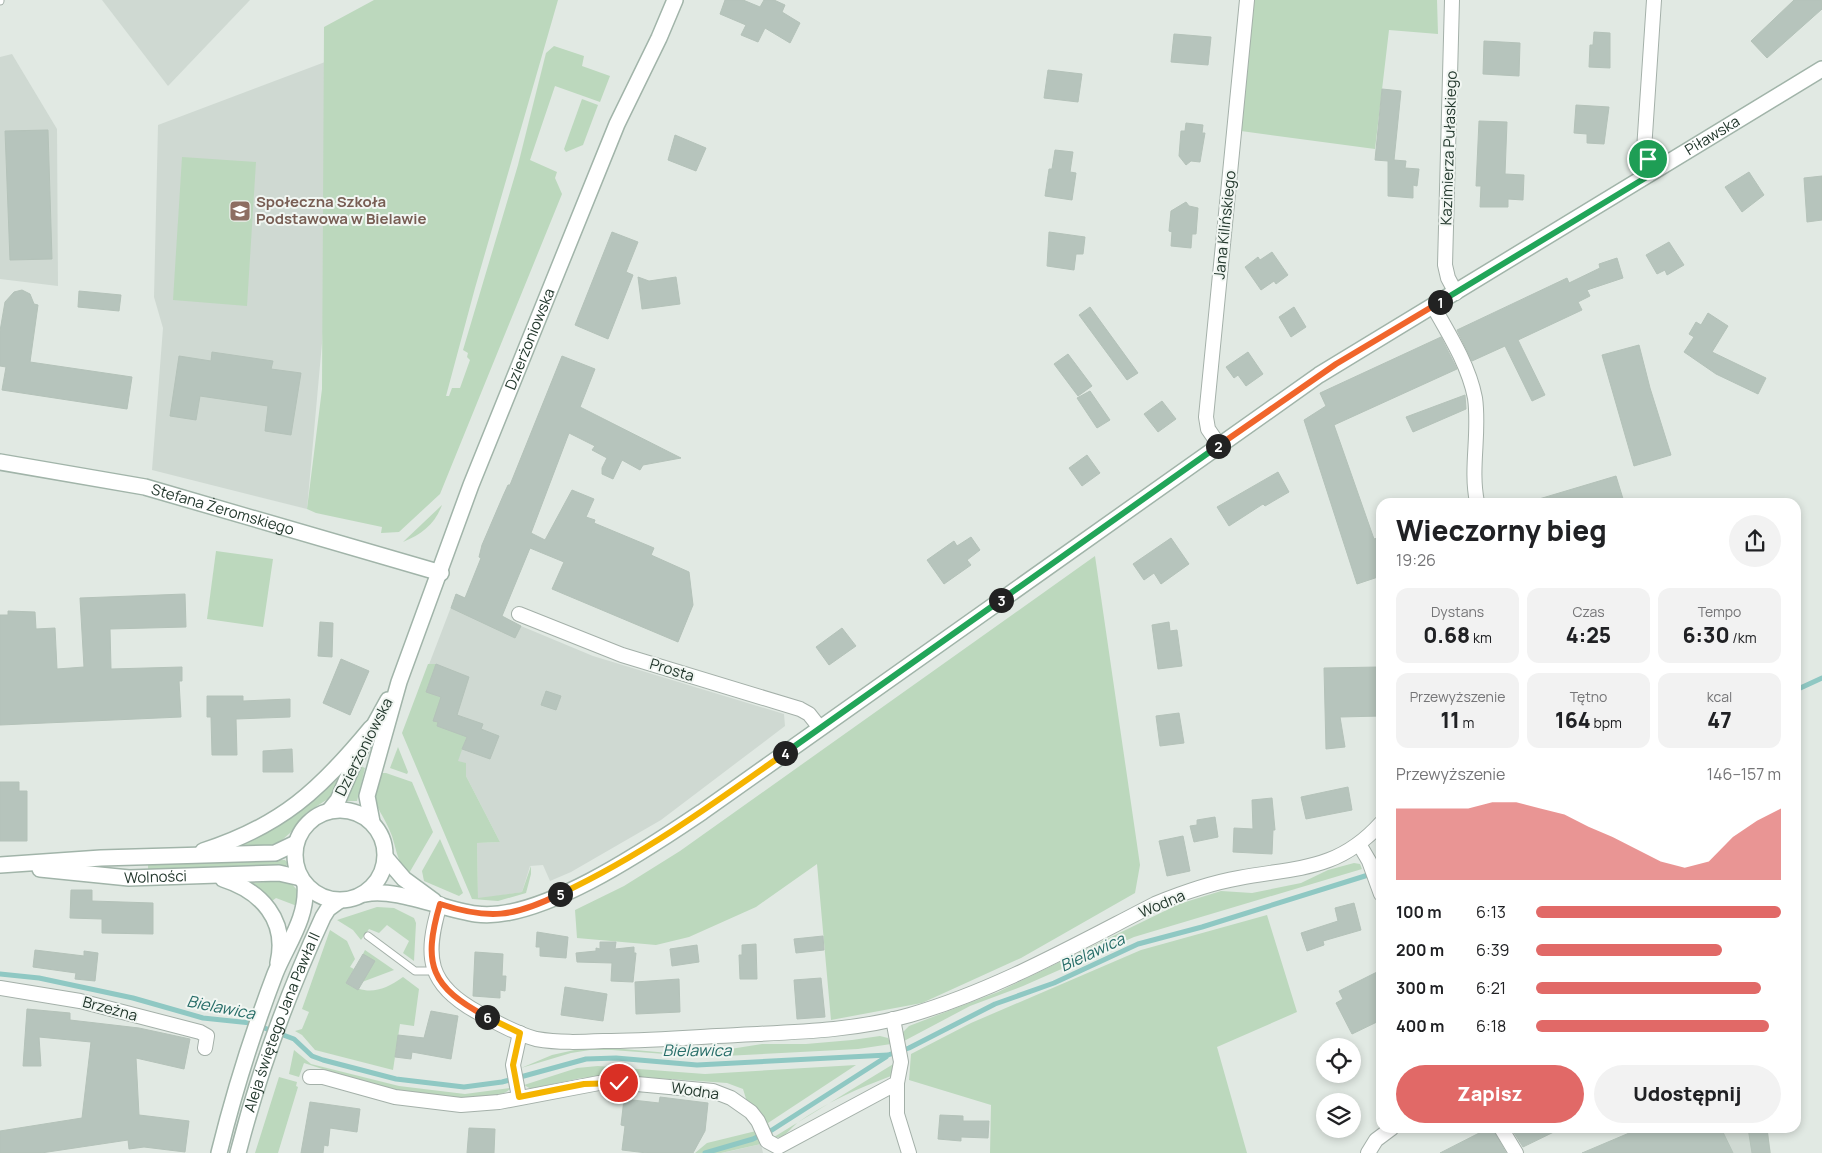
<!DOCTYPE html>
<html lang="pl">
<head>
<meta charset="utf-8">
<style>
	:root { --surface:#fff; --page:#f2f2f2; --text:#202124; --muted:#757577; --accent:#e16967 }
	body { margin:0; font-family:Manrope,sans-serif; background:var(--page); color:var(--text); height:100vh; display:flex; flex-direction:column; font-size:19px; white-space:nowrap }
	* { box-sizing:border-box; margin:0 }
	p { font-size:16px; color:var(--muted) }
	.icon { flex:none; width:28px; height:28px; fill:none; stroke:currentColor; stroke-width:2; stroke-linecap:round; stroke-linejoin:round }
	.map { position:relative; flex:1; overflow:hidden }
	.panel { position:absolute; left:1376px; top:498px; width:425px; height:635px; display:flex; flex-direction:column; background:var(--surface); border-radius:15px; box-shadow:0 2px 8px #0003 }
	.panel>* { flex:none }
	.buttons { position:absolute; left:1316px; top:1038px; display:grid; gap:10px }
	.buttons a { display:grid; place-items:center; width:45px; height:45px; border-radius:50%; background:var(--surface); box-shadow:0 2px 8px #0003; font-size:25px }
	.pin { position:absolute; display:grid; place-items:center; width:42px; height:42px; color:#fff; margin:-21px; border:2px solid #fff; border-radius:50%; box-shadow:0 1px 5px #0007 }
	.km { position:absolute; width:25px; height:25px; margin:-12px; border-radius:50%; background:#222; color:#fff; font-size:14px; line-height:25px; text-align:center }
	.round { display:grid; place-items:center; flex:none; width:52px; height:52px; border-radius:26px; background:var(--page) }
	.summary { display:flex; align-items:center; justify-content:space-between; height:85px; padding:0 20px }
	h1 { font-size:28px; font-weight:800; line-height:38px }
	.metrics { display:grid; grid-template-columns:repeat(3,1fr); gap:8px; height:85px; padding:5px 20px }
	.metrics div { display:grid; align-content:center; border-radius:12px; background:var(--page); text-align:center }
	.metrics b { font-size:21px; font-weight:800 }
	.metrics small { font-size:14px; font-weight:400 }
	.metrics p { font-size:14px }
	.chart { height:140px; padding:10px 20px }
	.chart p { display:flex; justify-content:space-between }
	.chart svg { width:100%; height:90px; margin-top:5px; fill:var(--accent); opacity:.7 }
	.action { display:flex; gap:10px; margin-top:auto; padding:10px 20px }
	.action a { flex:1; height:58px; border-radius:30px; background:var(--accent); color:#fff; font-size:20px; font-weight:800; line-height:58px; text-align:center }
	.action a+a { background:var(--page); color:var(--text) }
	ul { padding:0 20px; list-style:none; font-size:16px }
	li { display:grid; grid-template-columns:80px 60px 1fr; align-items:center; height:38px }
	li i { height:12px; border-radius:6px; background:var(--accent) }
	.map>svg:first-child { display:block }
	.built { fill:#cfd9d2 }
	.green { fill:#bcd8bd }
	.lines { fill:none; stroke-linecap:round; stroke-linejoin:round }
	.stream { stroke:#8fc8c3; stroke-width:5 }
	.building { fill:#b6c4bc; stroke:#b4c2b9 }
	.lane-casing { stroke:#a4b0a9; stroke-width:9 }
	.street-casing { stroke:#a4b0a9; stroke-width:16 }
	.secondary-casing { stroke:#a1b4a9; stroke-width:18 }
	.lane { stroke:#fff; stroke-width:7 }
	.street { stroke:#fff; stroke-width:14 }
	.secondary { stroke:#fff; stroke-width:15 }
	.split-1-casing { stroke:#fff; stroke-width:10 }
	.split-2-casing { stroke:#fff; stroke-width:10 }
	.split-3-casing { stroke:#fff; stroke-width:10 }
	.split-4-casing { stroke:#fff; stroke-width:10 }
	.split-5-casing { stroke:#fff; stroke-width:10 }
	.split-6-casing { stroke:#fff; stroke-width:10 }
	.split-7-casing { stroke:#fff; stroke-width:10 }
	.split-1 { stroke:#22a559; stroke-width:6 }
	.split-2 { stroke:#f0652b; stroke-width:6 }
	.split-3 { stroke:#22a559; stroke-width:6 }
	.split-4 { stroke:#22a559; stroke-width:6 }
	.split-5 { stroke:#f5b400; stroke-width:6 }
	.split-6 { stroke:#f0652b; stroke-width:6 }
	.split-7 { stroke:#f5b400; stroke-width:6 }
	.labels { text-anchor:middle; stroke-width:4; stroke-linejoin:round; paint-order:stroke }
	.street-label { font-size:15px; fill:#23382d; stroke:#f1f6f2 }
	.education-label { font-size:15px; font-weight:bold; fill:#785e54; stroke:#f1f6f2; text-anchor:start }
	.water-label { font-size:16px; font-style:italic; fill:#256c67; stroke:#f1f6f2 }
</style>
</head>
<body>
<div class="map">
<svg width="1822" height="1153" viewBox="0 0 1822 1153">
	<rect width="100%" height="100%" fill="#e1e9e3"/>
	<g class="built">
		<path d="M102 0H250L168 86Z"/>
		<path d="M12 54 57 129 58 286 0 279V57Z"/>
		<path d="M325 62 323 332 307 509 152 470 163 328 154 297 158 125Z"/>
		<path d="M456 594 521 626 593 656 784 714 785 726 661 820 571 872 550 881 543 865 530 866 522 892 478 899 477 843 500 842 466 776 465 768 405 727Z"/>
		<path d="M1652 1128H1767L1771 1153H1623L1656 1137Z"/>
		<path d="M761 1144 763 1153H721L731 1151Z"/>
	</g>
	<g class="green">
		<path d="M374 0H558L475 288 446 396H449L452 388H460L470 360 467 357 468 353 463 350 518 165 546 53 554 46 584 56 582 66 610 76 600 102 555 86 530 160 557 172 555 178 562 194 440 494 399 532 381 533 382 527 316 513 307 509 322 389 324 27Z"/>
		<path d="M1254 0H1437L1438 34 1389 30 1375 149 1241 131Z"/>
		<path d="M582 99 598 105 583 145 566 152 564 149Z"/>
		<path d="M182 157 256 162 247 306 173 300Z"/>
		<path d="M442 505C435 524 422 534 403 542Z"/>
		<path d="M216 551 273 559 263 627 207 619Z"/>
		<path d="M1095 556 1140 865 1135 893 1021 958 922 1003 831 1020 817 864 756 907 689 937 656 945 577 938 575 910 624 886 680 851Z"/>
		<path d="M428 664H436L426 692 446 699 434 721 438 722 437 726 452 731 472 721 458 761 466 763V776L500 842 477 843 478 898 522 892 531 866V874L526 893 498 901 472 899 402 733Z"/>
		<path d="M398 747 408 772 407 774 390 768Z"/>
		<path d="M358 765 365 768 357 801H346Z"/>
		<path d="M380 773H386L412 782 433 832 408 875C397 860 397 852 392 836 381 806 369 809 380 773Z"/>
		<path d="M340 777 331 797 306 813 290 833 281 841 268 846H237L293 817Z"/>
		<path d="M440 839 463 893 459 896 424 881 422 871Z"/>
		<path d="M285 860 288 863 286 866 148 872V863Z"/>
		<path d="M1354 863 1360 864 1362 869 1134 937 1023 986 970 1006 904 1041 903 1032 909 1026 998 992 1179 904 1221 891 1252 893 1301 883 1328 870Z"/>
		<path d="M282 881 290 882 298 891 297 906 276 898 272 901 251 883Z"/>
		<path d="M377 907 394 908 414 918 416 923 414 961 403 953 409 941 387 925 379 933 369 929 361 940 353 930 337 920Z"/>
		<path d="M1267 915 1297 1012 1217 1047 1247 1153H990L991 1105 909 1080 911 1054 971 1023 1141 950Z"/>
		<path d="M330 930 347 941 355 959 350 967 354 969 346 983C368 996 383 991 403 977L419 989 414 1026 400 1024 393 1070 315 1050 302 1035 295 1031 302 1029 309 1012 302 1009Z"/>
		<path d="M365 950 394 970 362 982 363 954Z"/>
		<path d="M880 1036 888 1038 891 1044 858 1049 705 1057 612 1050H590L571 1053 521 1068 552 1055 579 1049 612 1048 692 1055 762 1044H806L852 1040Z"/>
		<path d="M294 1050 311 1064 399 1086 465 1094 510 1088V1089C504 1095 496 1095 488 1096 428 1105 361 1081 304 1063L299 1077 289 1074Z"/>
		<path d="M895 1063 891 1076C859 1088 825 1103 797 1123 789 1130 784 1140 772 1137L747 1102 743 1089 727 1083 612 1075 581 1078 531 1089 524 1085 577 1068 598 1066 705 1074 856 1065 768 1123 774 1137Z"/>
		<path d="M279 1077 297 1082 296 1086 298 1087 278 1153H255Z"/>
		<path d="M756 1131 761 1144 721 1153H695L707 1143Z"/>
	</g>
	<g class="lines">
		<g class="stream">
			<path d="M1796 690 1822 678"/>
			<path d="M0 974 39 978 133 998 203 1018 251 1023 294 1039 312 1056 323 1060 396 1079 464 1087 502 1082 586 1059 616 1058 697 1065 888 1055 909 1048 995 1004 1054 983 1138 944 1202 927 1381 871"/>
			<path d="M705 1153 753 1139 772 1130 886 1057"/>
		</g>
	</g>
	<g class="building">
		<path d="M725 0H743L760 7 764 0H774L785 5 782 12 800 23 790 43 765 28 758 42 741 35 746 25 720 14Z"/>
		<path d="M1794 0H1822V9L1767 58 1751 41Z"/>
		<path d="M1594 32 1610 33V68L1589 67 1590 45H1593Z"/>
		<path d="M1174 34 1211 37 1208 65 1171 62Z"/>
		<path d="M1484 41 1520 43 1519 76 1483 74Z"/>
		<path d="M1048 70 1082 74 1078 102 1044 98Z"/>
		<path d="M1382 89 1401 91 1394 160 1406 161 1405 168 1419 169 1417 186 1413 185V198L1388 196V161L1375 160Z"/>
		<path d="M1576 105 1609 107 1604 144 1587 143V134L1574 133Z"/>
		<path d="M1479 121 1507 122 1505 174 1524 175 1523 200 1508 199V207H1480L1481 186H1476Z"/>
		<path d="M1186 123 1203 125 1202 133H1205L1200 162 1191 161 1186 165 1179 156 1181 131H1185Z"/>
		<path d="M48 130 52 259 10 260 5 131Z"/>
		<path d="M675 135 706 148 696 171 668 160Z"/>
		<path d="M1055 150 1073 152 1070 172 1076 173 1072 200 1045 196 1049 169H1052Z"/>
		<path d="M1749 172 1764 195 1742 212 1725 187Z"/>
		<path d="M1822 176V220L1807 222 1804 178Z"/>
		<path d="M1186 202 1189 206 1198 208 1196 234H1192L1191 248 1171 246 1172 232 1169 231 1171 211Z"/>
		<path d="M612 232 638 242 626 272 633 275 608 339 575 325Z"/>
		<path d="M1049 232 1085 237 1083 254H1076L1074 270 1047 266Z"/>
		<path d="M1669 242 1684 265 1667 275 1665 270 1657 274 1646 255Z"/>
		<path d="M1272 252 1288 275 1276 284 1274 281 1261 290 1245 267 1258 257 1260 260Z"/>
		<path d="M1617 258 1623 278 1587 290 1590 296 1578 302 1582 310 1518 340 1545 395 1532 401 1505 346 1472 361 1457 330 1567 278 1569 283 1600 268 1599 264Z"/>
		<path d="M638 277 649 281 676 277 680 304 642 309Z"/>
		<path d="M22 290 30 294 34 304 38 305 30 362 132 377 127 409 2 390 6 367 0 366V331L5 302 14 292Z"/>
		<path d="M79 291 121 295 119 311 78 307Z"/>
		<path d="M1090 307 1138 373 1127 380 1079 315Z"/>
		<path d="M1294 307 1306 327 1291 337 1279 317Z"/>
		<path d="M1708 313 1728 326 1712 352 1766 378 1758 394 1716 374 1684 352 1694 337 1689 334 1696 322 1701 325Z"/>
		<path d="M1441 337 1457 369 1334 425 1374 539 1381 537V576L1357 584 1304 420 1326 406 1320 393Z"/>
		<path d="M1639 345 1650 388 1671 455 1634 466 1602 355Z"/>
		<path d="M212 352 273 361 271 369 301 373 291 435 265 431 268 406 200 396 196 420 170 416 179 356 211 361Z"/>
		<path d="M1248 352 1263 374 1246 386 1238 375 1234 378 1226 367Z"/>
		<path d="M1068 354 1092 386 1078 396 1054 364Z"/>
		<path d="M562 356 595 369 580 407 681 458 643 465 640 470 622 460 613 479 602 474V468L607 458 592 450 595 446 569 433 531 533 545 540 572 490 594 499 586 517 595 520 594 523 654 548 651 555 689 572 693 605 678 642 552 589 564 562 530 548 502 616 521 626 515 638 451 608 456 594 465 598 481 558 479 557 482 545 503 496 508 485H510Z"/>
		<path d="M1090 391 1110 420 1097 428 1077 398Z"/>
		<path d="M1465 395 1466 409 1413 432 1406 417Z"/>
		<path d="M1162 401 1176 419 1158 432 1144 414Z"/>
		<path d="M1087 455 1100 473 1082 486 1069 468Z"/>
		<path d="M1278 472 1289 492 1265 506 1263 504 1229 526 1217 507Z"/>
		<path d="M1616 476 1624 502H1539V499Z"/>
		<path d="M971 537 980 550 967 560 971 565 944 584 927 560 954 541 957 546Z"/>
		<path d="M1171 538 1189 564 1161 584 1154 573 1144 580 1133 564Z"/>
		<path d="M185 594 186 627 110 629 111 669 182 667V681H179L181 717 0 725V615H8V611L35 612 36 629 55 628 57 669 84 667 80 598Z"/>
		<path d="M320 622 333 623 332 657 318 656Z"/>
		<path d="M1169 622 1170 631 1177 630 1182 666 1158 669 1152 625Z"/>
		<path d="M842 628 856 646 829 665 816 647Z"/>
		<path d="M341 659 369 671 350 715 323 703Z"/>
		<path d="M436 664 469 677 457 715 483 724 481 729 499 736 490 759 462 749 467 737 437 726 438 722 433 721 441 697 426 692Z"/>
		<path d="M1379 667 1381 716 1340 717 1345 747 1326 749 1324 668Z"/>
		<path d="M546 691 561 696 556 710 541 705Z"/>
		<path d="M207 696H243V701L290 699V717L236 719 237 755H212L211 717H207Z"/>
		<path d="M1179 713 1184 743 1160 746 1156 716Z"/>
		<path d="M292 749 293 772H263V751Z"/>
		<path d="M0 782H19V791H27V841H0Z"/>
		<path d="M1348 787 1352 810 1306 819 1301 797Z"/>
		<path d="M1272 798 1275 830H1273L1272 854 1233 852 1234 828 1253 829 1252 800Z"/>
		<path d="M1215 817 1218 837 1194 842 1190 826 1197 825V820Z"/>
		<path d="M1183 836 1190 871 1167 876 1159 841Z"/>
		<path d="M71 890H92V901L153 903V934L102 933V919L70 918Z"/>
		<path d="M1354 903 1361 930 1323 941 1324 945 1307 951 1301 933 1338 921 1335 908Z"/>
		<path d="M537 932 568 937 566 958 540 956V947H536Z"/>
		<path d="M823 936 824 950 796 953 794 939Z"/>
		<path d="M600 942H616L615 949 634 947V953H636L633 982 611 981 612 963 577 962 576 953 596 951V948L600 949Z"/>
		<path d="M756 944 757 979H740L739 955H742V945Z"/>
		<path d="M697 945 699 962 672 966 670 949Z"/>
		<path d="M35 950 84 956V951L98 953 95 981 75 979 76 973 33 967Z"/>
		<path d="M475 952 503 954 502 976H506L505 991 500 990V998L473 996Z"/>
		<path d="M363 954 375 961 358 990 346 983Z"/>
		<path d="M1381 970V1020L1352 1034 1336 1003 1343 999 1339 991Z"/>
		<path d="M821 978 825 1017 797 1019 794 980Z"/>
		<path d="M679 979 680 1012 636 1014 635 982Z"/>
		<path d="M565 987 607 994 603 1021 561 1015Z"/>
		<path d="M27 1009 70 1013V1020L139 1028 190 1039 184 1069 136 1058 139 1115 189 1121 185 1152 144 1147 129 1149 128 1140 41 1153H0V1131L82 1118 91 1042 39 1037 41 1066H23Z"/>
		<path d="M431 1011 458 1016 451 1059 412 1052 411 1059 395 1057 398 1035 424 1038Z"/>
		<path d="M660 1097 708 1103 705 1131 693 1153H647L622 1150 625 1126 621 1125 624 1099 659 1103Z"/>
		<path d="M310 1102 360 1109 357 1132 330 1128 328 1146 324 1145 323 1153H301Z"/>
		<path d="M940 1115 963 1116V1121H989L988 1138 961 1137V1141L938 1139Z"/>
		<path d="M469 1128 495 1129 494 1153H467Z"/>
		<path d="M1489 1128H1492L1506 1153H1440Z"/>
		<path d="M1511 1128H1562L1523 1147Z"/>
		<path d="M1641 1128H1721L1733 1153H1582Z"/>
		<path d="M1748 1128H1767L1770 1153H1752Z"/>
	</g>
	<g class="lines">
		<g class="lane-casing">
			<g id="lane">
				<path d="M0 1V0"/>
				<path d="M368 936 415 971H435"/>
			</g>
		</g>
		<g class="street-casing">
			<g id="street">
				<path d="M1452 0 1445 265 1448 278 1456 293"/>
				<path d="M1654 0 1644 150 1655 171"/>
				<path d="M1433 306C1449 334 1469 366 1475 398 1480 433 1470 468 1477 502"/>
				<path d="M1219 445 1208 429 1206 417 1247 0"/>
				<path d="M519 614 622 655 800 709 809 714 820 728"/>
				<path d="M1359 844 1369 861 1381 894"/>
				<path d="M440 904C424 957 427 985 479 1013 497 1023 517 1034 536 1039 559 1043 581 1042 604 1041 642 1041 679 1038 717 1036 781 1032 847 1033 910 1015 996 990 1075 945 1155 904 1182 893 1210 883 1239 878 1297 867 1338 871 1381 823"/>
				<path d="M0 988 80 1001 200 1032 207 1036 205 1048"/>
				<path d="M310 1077H323L395 1097 461 1105 499 1102 599 1083H626L713 1091 731 1098 751 1112 758 1121 767 1141 778 1147 897 1083 901 1062 893 1019"/>
				<path d="M897 1083V1114L909 1153"/>
				<path d="M519 1097 513 1065 520 1033"/>
				<path d="M1501 1128 1516 1153"/>
				<path d="M1368 1153 1376 1140 1392 1128"/>
			</g>
		</g>
		<g class="secondary-casing">
			<g id="secondary">
				<path id="s1" d="M0 462 145 487 441 573"/>
				<circle cx="340" cy="855" r="45"/>
				<path d="M329 811 338 800 356 758 388 700"/>
				<path id="s2" d="M372 822 367 796 399 682 471 485 549 292 617 124 659 38 675 0"/>
				<path d="M203 851C281 826 320 790 371 728"/>
				<path d="M386 858 404 879 434 901"/>
				<path d="M0 865 101 858 275 853 296 843"/>
				<path id="s3" d="M40 869 129 878 279 873 301 878"/>
				<path d="M223 879C261 891 288 920 278 963"/>
				<path id="s4" d="M365 894C394 887 445 910 476 914 539 923 650 847 702 812L1319 375 1822 69"/>
				<path d="M219 1153C234 1092 253 1032 275 974 287 944 308 918 305 884"/>
				<path id="s5" d="M238 1153C259 1071 288 993 323 917L328 909 339 901"/>
			</g>
		</g>
		<use href="#lane" class="lane"/>
		<use href="#street" class="street"/>
		<use href="#secondary" class="secondary"/>
	</g>
	<g class="lines">
		<g class="split-1-casing">
			<path id="split-1" d="M1440 302 1655 172 1648 159"/>
		</g>
		<g class="split-2-casing">
			<path id="split-2" d="M1218 446 1336 364 1440 302"/>
		</g>
		<g class="split-3-casing">
			<path id="split-3" d="M1001 600 1218 446"/>
		</g>
		<g class="split-4-casing">
			<path id="split-4" d="M785 753 1001 600"/>
		</g>
		<g class="split-5-casing">
			<path id="split-5" d="M560 894C641 856 712 805 785 753"/>
		</g>
		<g class="split-6-casing">
			<path id="split-6" d="M487 1017C431 987 422 965 440 904 489 920 514 917 560 894"/>
		</g>
		<g class="split-7-casing">
			<path id="split-7" d="M487 1017 520 1033 513 1065 519 1097 584 1084 619 1083"/>
		</g>
		<use href="#split-1" class="split-1"/>
		<use href="#split-2" class="split-2"/>
		<use href="#split-3" class="split-3"/>
		<use href="#split-4" class="split-4"/>
		<use href="#split-5" class="split-5"/>
		<use href="#split-6" class="split-6"/>
		<use href="#split-7" class="split-7"/>
	</g>
	<defs>
		<g id="school-square" transform="scale(1.125)"><rect x="-9" y="-9" width="18" height="18" rx="4" fill="#8d6e63" stroke="#f1f6f2"/><path d="M0-5L7-2L0 1L-7-2ZM-4 1L0 2.5L4 1V4Q0 6-4 4Z" fill="#fff"/></g>
	</defs>
	<g fill-rule="evenodd">
		<use href="#school-square" x="240" y="211"/>
	</g>
	<g class="labels">
		<g class="street-label">
			<text dy="5" stroke="none"><textPath href="#s4" startOffset="1582">Piławska</textPath></text>
			<text transform="translate(1449 148) rotate(-88)" y="5">Kazimierza Pułaskiego</text>
			<text transform="translate(1225 225) rotate(-84)" y="5">Jana Kilińskiego</text>
			<text dy="5" stroke="none"><textPath href="#s2" startOffset="512">Dzierżoniowska</textPath></text>
			<text dy="5" stroke="none"><textPath href="#s1" startOffset="228">Stefana Żeromskiego</textPath></text>
			<text transform="translate(672 670) rotate(17)" y="5">Prosta</text>
			<text transform="translate(364 747) rotate(-63)" y="5">Dzierżoniowska</text>
			<text dy="5" stroke="none"><textPath href="#s3" startOffset="116">Wolności</textPath></text>
			<text transform="translate(1162 904) rotate(-23)" y="5">Wodna</text>
			<text transform="translate(110 1009) rotate(15)" y="5">Brzeżna</text>
			<text dy="5" stroke="none"><textPath href="#s5" startOffset="138">Aleja świętego Jana Pawła II</textPath></text>
			<text transform="translate(695 1091) rotate(8)" y="5">Wodna</text>
		</g>
		<g class="education-label">
			<text x="256" y="207">Społeczna Szkoła<tspan x="256" dy="17">Podstawowa w Bielawie</tspan></text>
		</g>
		<g class="water-label">
			<text transform="translate(1092 952) rotate(-25)" y="6">Bielawica</text>
			<text transform="translate(221 1007) rotate(11)" y="6">Bielawica</text>
			<text x="697" y="1056">Bielawica</text>
		</g>
	</g>
</svg>
<div class="buttons">
<a><svg class="icon" aria-label="locate" viewBox="0 0 24 24"><circle cx="12" cy="12" r="6"/><path d="M12 2v4M12 18v4M2 12h4M18 12h4"/></svg></a>
<a><svg class="icon" aria-label="layers" viewBox="0 0 24 24"><path d="M12 4l9 5-9 5-9-5zM3 14l9 5 9-5"/></svg></a>
</div>
<div class="pin" style="left:1648px;top:159px;background:#1e9e55"><svg class="icon" aria-label="arrive" viewBox="0 0 24 24"><path d="M6 21V4h12l-3 4 3 4H6"/></svg></div>
<div class="pin" style="left:619px;top:1083px;background:#d93025"><svg class="icon" aria-label="check" viewBox="0 0 24 24"><path d="M5 12l5 5 9-10"/></svg></div>
<b class="km" style="left:1440px;top:302px">1</b>
<b class="km" style="left:1218px;top:446px">2</b>
<b class="km" style="left:1001px;top:600px">3</b>
<b class="km" style="left:785px;top:753px">4</b>
<b class="km" style="left:560px;top:894px">5</b>
<b class="km" style="left:487px;top:1017px">6</b>
<section class="panel">
<div class="summary"><div><h1>Wieczorny bieg</h1><p>19:26</p></div><a class="round"><svg class="icon" aria-label="share" viewBox="0 0 24 24"><path d="M12 15V3M7 8l5-5 5 5M5 13v7h14v-7"/></svg></a></div>
<div class="metrics">
<div><p>Dystans</p><b>0.68<small> km</small></b></div>
<div><p>Czas</p><b>4:25</b></div>
<div><p>Tempo</p><b>6:30<small> /km</small></b></div>
</div>
<div class="metrics">
<div><p>Przewyższenie</p><b>11<small> m</small></b></div>
<div><p>Tętno</p><b>164<small> bpm</small></b></div>
<div><p>kcal</p><b>47</b></div>
</div>
<div class="chart"><p><span>Przewyższenie</span>146–157 m</p>
<svg viewBox="0 0 160 44" preserveAspectRatio="none"><path d="M0 44V9L10 9L20 9L30 9L40 6L50 6L60 9L70 12L80 18L90 23L100 29L110 35L120 38L130 35L140 23L150 15L160 9V44z"/></svg>
</div>
<ul>
<li><b>100 m</b>6:13<i style="width:100%"></i></li>
<li><b>200 m</b>6:39<i style="width:76%"></i></li>
<li><b>300 m</b>6:21<i style="width:92%"></i></li>
<li><b>400 m</b>6:18<i style="width:95%"></i></li>
</ul>
<div class="action"><a>Zapisz</a><a>Udostępnij</a></div>
</section>
</div>
</body>
</html>
